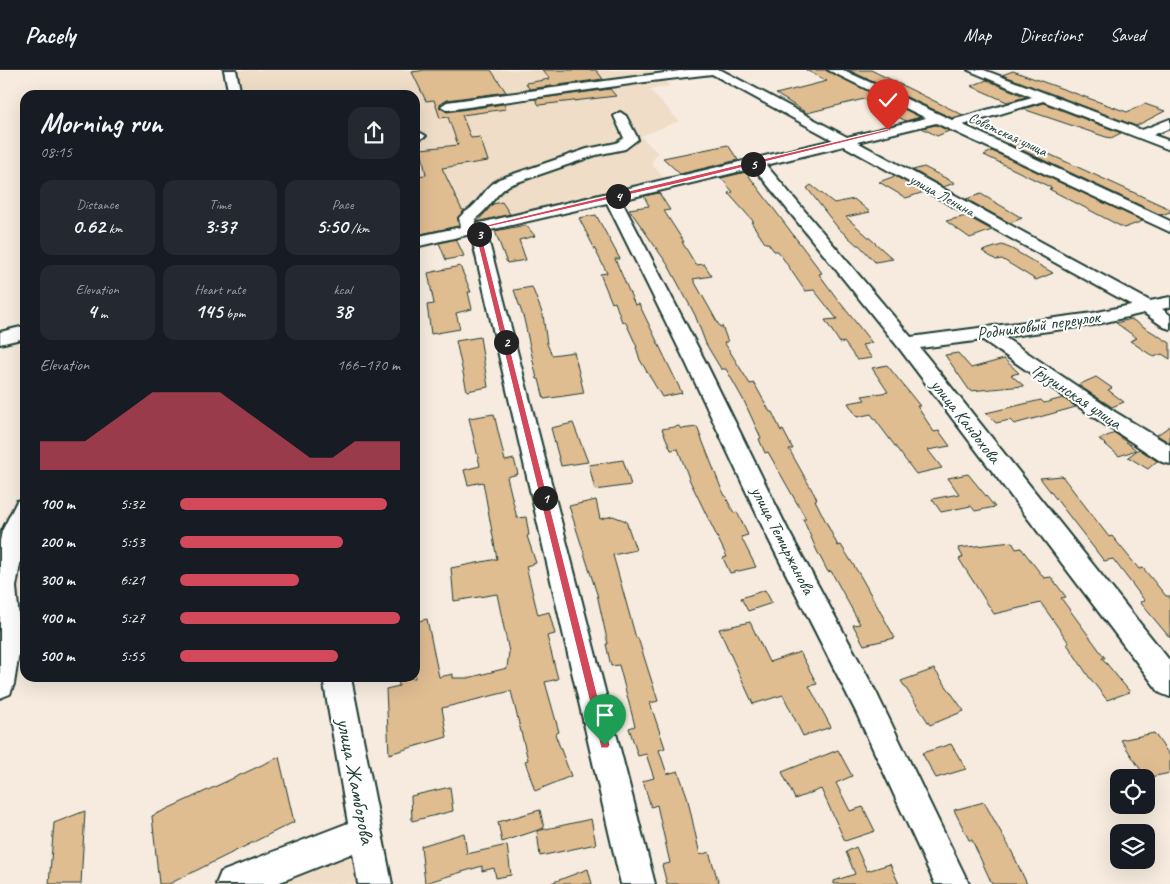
<!DOCTYPE html>
<html lang="en">
<head>
<meta charset="utf-8">
<style>
	:root { --surface:#171b24; --page:#242831; --text:#f1f3f6; --muted:#9ea1a6; --line:#363941; --accent:#d1495b }
	body { margin:0; font-family:Caveat,sans-serif; background:var(--page); color:var(--text); height:100vh; display:flex; flex-direction:column; font-size:19px; white-space:nowrap }
	* { box-sizing:border-box; margin:0 }
	p { font-size:16px; color:var(--muted) }
	.icon { flex:none; width:28px; height:28px; fill:none; stroke:currentColor; stroke-width:2; stroke-linecap:round; stroke-linejoin:round }
	.map { position:relative; flex:1; overflow:hidden }
	.drawer { position:absolute; left:20px; top:20px; width:400px; height:592px; display:flex; flex-direction:column; background:var(--surface); border-radius:15px; box-shadow:0 5px 20px #0002 }
	.drawer>* { flex:none }
	.buttons { position:absolute; left:1110px; top:699px; display:grid; gap:10px }
	.buttons a { display:grid; place-items:center; width:45px; height:45px; border-radius:10px; background:var(--surface); box-shadow:0 5px 20px #0002; font-size:25px }
	.pin { position:absolute; display:grid; place-items:center; width:42px; height:42px; color:#fff; margin:-51px -21px; border-radius:50% 50% 50% 0; rotate:-45deg; box-shadow:0 0 5px #0007 }
	.pin .icon { rotate:45deg }
	.km { position:absolute; width:25px; height:25px; margin:-12px; border-radius:50%; background:#222; color:#fff; font-size:14px; line-height:25px; text-align:center }
	.round { display:grid; place-items:center; flex:none; width:52px; height:52px; border-radius:15px; background:var(--page) }
	.summary { display:flex; align-items:center; justify-content:space-between; height:85px; padding:0 20px }
	h1 { font-size:28px; font-weight:600; line-height:38px }
	.stats { display:grid; grid-template-columns:repeat(3,1fr); gap:8px; height:85px; padding:5px 20px }
	.stats div { display:grid; align-content:center; border-radius:12px; background:var(--page); text-align:center }
	.stats b { font-size:21px; font-weight:600 }
	.stats small { font-size:14px; font-weight:400 }
	.stats p { font-size:14px }
	.chart { height:140px; padding:10px 20px }
	.chart p { display:flex; justify-content:space-between }
	.chart svg { width:100%; height:90px; margin-top:5px; fill:var(--accent); opacity:.7 }
	ul { padding:0 20px; list-style:none; font-size:16px }
	li { display:grid; grid-template-columns:80px 60px 1fr; align-items:center; height:38px }
	li i { height:12px; border-radius:6px; background:var(--accent) }
	header { display:flex; align-items:center; gap:30px; box-sizing:border-box; height:70px; padding:0 25px; background:var(--surface); border-bottom:1px solid var(--line) }
	header strong { font-size:24px }
	nav { display:flex; gap:28px; margin-inline-start:auto; font-size:18px }
	.map>svg:first-child { display:block }
	.built { fill:#efddc7 }
	.building { fill:#e0bc91; stroke:#1f3d34 }
	.lines { fill:none; stroke-linecap:round; stroke-linejoin:round }
	.minor-casing { stroke:#1f3d34; stroke-width:4 }
	.minor { fill:#fff; fill-rule:evenodd }
	.route { fill:#d1495b; stroke:#fff }
	.labels { text-anchor:middle; stroke-width:4; stroke-linejoin:round; paint-order:stroke }
	.far-street-label { font-size:15px; fill:#1f3d34; stroke:#fff }
	.street-label { font-size:18px; fill:#1f3d34; stroke:#fff }
	.near-street-label { font-size:21px; fill:#1f3d34; stroke:#fff }
</style>
</head>
<body>
<header>
<strong>Pacely</strong>
<nav><a>Map</a><a>Directions</a><a>Saved</a></nav>
</header>
<div class="map">
<svg width="1170" height="814" viewBox="0 0 1170 814">
	<rect width="100%" height="100%" fill="#f6ebde"/>
	<filter id="ink" filterUnits="userSpaceOnUse"><feTurbulence type="fractalNoise" baseFrequency=".02" numOctaves="2"/><feDisplacementMap in="SourceGraphic" scale="10" xChannelSelector="R" yChannelSelector="G"/><feConvolveMatrix kernelMatrix="1 2 1 2 8 2 1 2 1" color-interpolation-filters="sRGB"/></filter>
	<g filter="url(#ink)">
		<g class="built">
			<path d="M230 0H712L662 7 669 16 650 20 679 51 641 66 658 83 651 93 669 114 415 172V67L418 66 419 61 415 62V25H235Z"/>
			<path d="M366 762 375 814H233Z"/>
		</g>
		<g class="building">
			<path d="M425 0H491L506 22 447 30 439 37 447 42 504 34 506 39 462 45 471 68 480 67 488 91 442 98 462 140H465L458 147 459 156 421 164 415 162V106L426 105 421 79 458 75 448 47 440 48 434 30 426 31 412 2Z"/>
			<path d="M542 0H596L603 9 529 19 526 13 550 9Z"/>
			<path d="M806 0H826L920 47 906 51 864 29 807 43 776 24 827 11Z"/>
			<path d="M848 0H871L963 45 952 48Z"/>
			<path d="M1013 1 1127 42 1145 34 1165 41 1136 56 1002 5Z"/>
			<path d="M987 10 1026 27 1007 32 971 16Z"/>
			<path d="M610 19 616 26 539 35 535 29Z"/>
			<path d="M1043 33 1121 63 1111 68 1106 67 1023 39Z"/>
			<path d="M936 55 949 61 937 66 922 58Z"/>
			<path d="M1018 70 1170 139V142L1161 145 1009 74Z"/>
			<path d="M728 75 738 90 680 104 663 88Z"/>
			<path d="M992 81 1143 151 1124 158 1049 119 1052 118 984 85Z"/>
			<path d="M924 97 955 113 943 117 913 100Z"/>
			<path d="M746 102 822 203 819 204 838 230 872 273 862 275 872 288 857 290 844 272 840 273 825 250 837 249 814 220 805 221 778 181H774L768 173H765L751 152H754L728 123 733 122 721 108Z"/>
			<path d="M895 106 924 122 906 128 879 112Z"/>
			<path d="M811 115 834 133 854 129 870 142 846 147 893 189 875 192 859 175H857L838 158 807 118Z"/>
			<path d="M659 123 670 140 664 141 684 172H682L696 195 704 194 712 206 693 209 720 257 722 256 728 272H724L750 314 754 313 770 342H772L781 361 783 360 793 379H789L817 429 815 430 838 476 841 475 861 507 895 568 864 575 853 555 860 554 831 501 828 502 817 481 803 449H806L768 382 765 383 759 369 761 368 744 331 726 299H721L706 274 695 245 668 195 629 139 649 136 644 126Z"/>
			<path d="M981 124 1022 148 1010 153 966 129Z"/>
			<path d="M502 132 510 144 477 152 493 134Z"/>
			<path d="M596 145 620 189H615L635 235 639 234 682 323 662 327 640 290 636 277H637L625 251 622 252 615 232 612 233 600 204 607 203 579 148Z"/>
			<path d="M966 146 992 160 970 168 946 151Z"/>
			<path d="M526 155 535 166 519 170 526 190 507 193 495 161Z"/>
			<path d="M456 169 464 186 446 190 439 173Z"/>
			<path d="M1002 175 1012 179 1053 203 1036 210 1002 189 996 190 982 181Z"/>
			<path d="M460 196 471 222H468L472 239 456 243 460 259 431 264 427 235 434 234 428 203Z"/>
			<path d="M532 217 543 245 547 274 552 285 574 282 584 323 544 329 539 309H537L524 249 514 220Z"/>
			<path d="M1131 249 1170 273V289L1162 284 1154 287 1130 271 1137 268 1116 253Z"/>
			<path d="M480 267 488 317 467 321 456 271Z"/>
			<path d="M958 283 971 298 1004 289 1019 303 1011 305 1024 316 970 321 945 285Z"/>
			<path d="M887 295 920 336H917L934 362 939 361 950 376 928 380 942 398 916 404 871 344 857 347 848 333 865 330 862 326 888 322 872 298Z"/>
			<path d="M1096 307 1112 318 1108 320 1124 332 1112 337 1078 315Z"/>
			<path d="M1063 328 1076 337 1014 354 1010 350 996 353 986 343 1041 330 1044 333Z"/>
			<path d="M494 344 505 391 514 389 518 404 507 407 517 448 526 447 529 465 527 466 536 493 526 496 538 545 549 542 555 564 547 566 558 609 545 612 559 662 555 664 571 706 535 721 525 691 528 690 511 621 442 638 447 667 389 684 386 619 399 616 398 608H415V552L427 549 439 607 453 604V608H468L507 598 509 582 497 524 454 531 451 498 497 489 483 412 468 415 464 400 480 396 469 348Z"/>
			<path d="M573 353 588 392 561 396 551 358Z"/>
			<path d="M679 356 681 359 697 357 721 418 734 443 737 442 748 465 741 467 756 497 730 503 723 488 727 487 690 411 678 379 671 380 662 359Z"/>
			<path d="M1170 356V373L1157 365Z"/>
			<path d="M1115 363 1119 366 1136 380 1119 386 1099 369Z"/>
			<path d="M1139 379 1157 391 1148 399 1128 387Z"/>
			<path d="M623 390 631 415 595 420 589 395Z"/>
			<path d="M968 404 995 437 975 441 971 436 941 442 932 429 959 424 948 408Z"/>
			<path d="M1062 406 1109 467 1112 466 1139 499 1143 498 1166 526H1170V568L1140 532 1145 531 1113 489 1104 491 1040 408Z"/>
			<path d="M596 430 600 449 613 446 626 451 636 480 613 485 636 568H638L658 631 650 633 665 678 659 680 667 704 678 701 687 726 700 785 709 782 719 814H667L662 795 670 793 657 735 651 737 643 711 654 708 646 684 638 686 629 658 635 656 619 595 611 596 606 574H608L597 524 569 436Z"/>
			<path d="M1012 472 1016 479 1021 478 1044 508 1051 507 1066 527 1061 528 1105 588H1102L1130 622 1107 630 1089 607 1067 574 1069 573 1041 533 994 544 959 489 963 487 958 478Z"/>
			<path d="M765 520 772 533 748 541 741 528Z"/>
			<path d="M750 552 769 592 800 582 817 614 809 616 831 657 803 666 783 625 753 634 719 559Z"/>
			<path d="M934 599 964 641 930 655 901 611Z"/>
			<path d="M1154 663 1170 686V703L1146 708 1121 670Z"/>
			<path d="M951 674 966 699 936 708 922 683Z"/>
			<path d="M838 680 852 706 836 713 850 741 863 737 875 761 845 771 821 719 795 729 782 702Z"/>
			<path d="M279 687 294 752 169 814H159L152 746Z"/>
			<path d="M450 717 453 741 412 751 411 726Z"/>
			<path d="M984 732 1011 780 1027 814H992L972 770H969L954 740Z"/>
			<path d="M540 740 544 758 502 772 498 752Z"/>
			<path d="M85 741 81 814H49L54 753Z"/>
			<path d="M591 749 596 774 540 786 537 761Z"/>
			<path d="M464 763 467 784 507 775 511 805 496 808 494 798 482 801V796L425 813 421 776Z"/>
			<path d="M856 777 867 801 890 794 899 814H834V811L855 804 846 782Z"/>
			<path d="M588 799 592 814H551V813Z"/>
		</g>
		<g class="lines">
			<g class="minor-casing">
				<g id="minor">
					<path d="M224 0H236L241 25H229Z"/>
					<path d="M687 0H721L847 67 926 48 828 0H843L952 50 1032 27 968 0H984L1142 60 1170 49V58L1153 65 1170 71V80L1043 31 963 55 1170 151V162L936 53 857 72 1150 231 1170 227V237L1162 239 1170 245V259L1164 257 1144 243 1093 255 1004 267 1115 342 1170 375V394L1162 392 1101 352 983 270 920 278 1170 591V627L1160 623 899 278 754 98 621 130 706 293 788 460 876 622 969 814H935L856 642 767 466 686 293 607 133 486 161 655 814H621L471 164 415 177V167L461 157 459 148C463 143 467 141 471 138 482 128 486 117 499 109L587 79 616 73 624 68 614 46 620 42 626 46 638 69 625 79 596 85 509 115C495 124 489 139 475 149L476 154 833 70 712 4 652 11 447 40 441 36 447 32ZM844 76 1130 234 1131 235 1093 243 911 267 766 95Z"/>
					<path d="M419 62 426 66 415 71V63Z"/>
					<path d="M25 256V268L0 274V262Z"/>
					<path d="M25 429V466L16 517 21 570 14 614 10 624 0 628V471L2 461 17 431Z"/>
					<path d="M323 608H351L392 814H358L353 783 275 814H216L221 802 348 753Z"/>
				</g>
			</g>
			<use href="#minor" class="minor"/>
		</g>
	</g>
	<path class="route" d="M888 59 889 61 680 113 480 159 610 675 608 678H601L474 158Z"/>
	<g class="labels">
		<g class="far-street-label">
			<text transform="translate(1008 64) rotate(25)" y="5">Советская улица</text>
			<text transform="translate(942 125) rotate(29)" y="5">улица Ленина</text>
		</g>
		<g class="street-label">
			<text transform="translate(1038 255) rotate(-8)" y="6">Родниковый переулок</text>
			<text transform="translate(1077 326) rotate(34)" y="6">Грузинская улица</text>
			<text transform="translate(966 351) rotate(52)" y="6">улица Кандохова</text>
			<text transform="translate(783 470) rotate(63)" y="6">улица Темиржанова</text>
		</g>
		<g class="near-street-label">
			<text transform="translate(356 711) rotate(79)" y="7">улица Жамборова</text>
		</g>
	</g>
</svg>
<div class="buttons">
<a><svg class="icon" aria-label="locate" viewBox="0 0 24 24"><circle cx="12" cy="12" r="6"/><path d="M12 2v4M12 18v4M2 12h4M18 12h4"/></svg></a>
<a><svg class="icon" aria-label="layers" viewBox="0 0 24 24"><path d="M12 4l9 5-9 5-9-5zM3 14l9 5 9-5"/></svg></a>
</div>
<div class="pin" style="left:605px;top:675px;background:#1e9e55"><svg class="icon" aria-label="arrive" viewBox="0 0 24 24"><path d="M6 21V4h12l-3 4 3 4H6"/></svg></div>
<div class="pin" style="left:888px;top:60px;background:#d93025"><svg class="icon" aria-label="check" viewBox="0 0 24 24"><path d="M5 12l5 5 9-10"/></svg></div>
<b class="km" style="left:545px;top:428px">1</b>
<b class="km" style="left:506px;top:272px">2</b>
<b class="km" style="left:479px;top:164px">3</b>
<b class="km" style="left:618px;top:126px">4</b>
<b class="km" style="left:753px;top:94px">5</b>
<section class="drawer">
<div class="summary"><div><h1>Morning run</h1><p>08:15</p></div><a class="round"><svg class="icon" aria-label="share" viewBox="0 0 24 24"><path d="M12 15V3M7 8l5-5 5 5M5 13v7h14v-7"/></svg></a></div>
<div class="stats">
<div><p>Distance</p><b>0.62<small> km</small></b></div>
<div><p>Time</p><b>3:37</b></div>
<div><p>Pace</p><b>5:50<small> /km</small></b></div>
</div>
<div class="stats">
<div><p>Elevation</p><b>4<small> m</small></b></div>
<div><p>Heart rate</p><b>145<small> bpm</small></b></div>
<div><p>kcal</p><b>38</b></div>
</div>
<div class="chart"><p><span>Elevation</span>166–170 m</p>
<svg viewBox="0 0 160 44" preserveAspectRatio="none"><path d="M0 44V30L10 30L20 30L30 22L40 14L50 6L60 6L70 6L80 6L90 14L100 22L110 30L120 38L130 38L140 30L150 30L160 30V44z"/></svg>
</div>
<ul>
<li><b>100 m</b>5:32<i style="width:94%"></i></li>
<li><b>200 m</b>5:53<i style="width:74%"></i></li>
<li><b>300 m</b>6:21<i style="width:54%"></i></li>
<li><b>400 m</b>5:27<i style="width:100%"></i></li>
<li><b>500 m</b>5:55<i style="width:72%"></i></li>
</ul>
</section>
</div>
</body>
</html>
